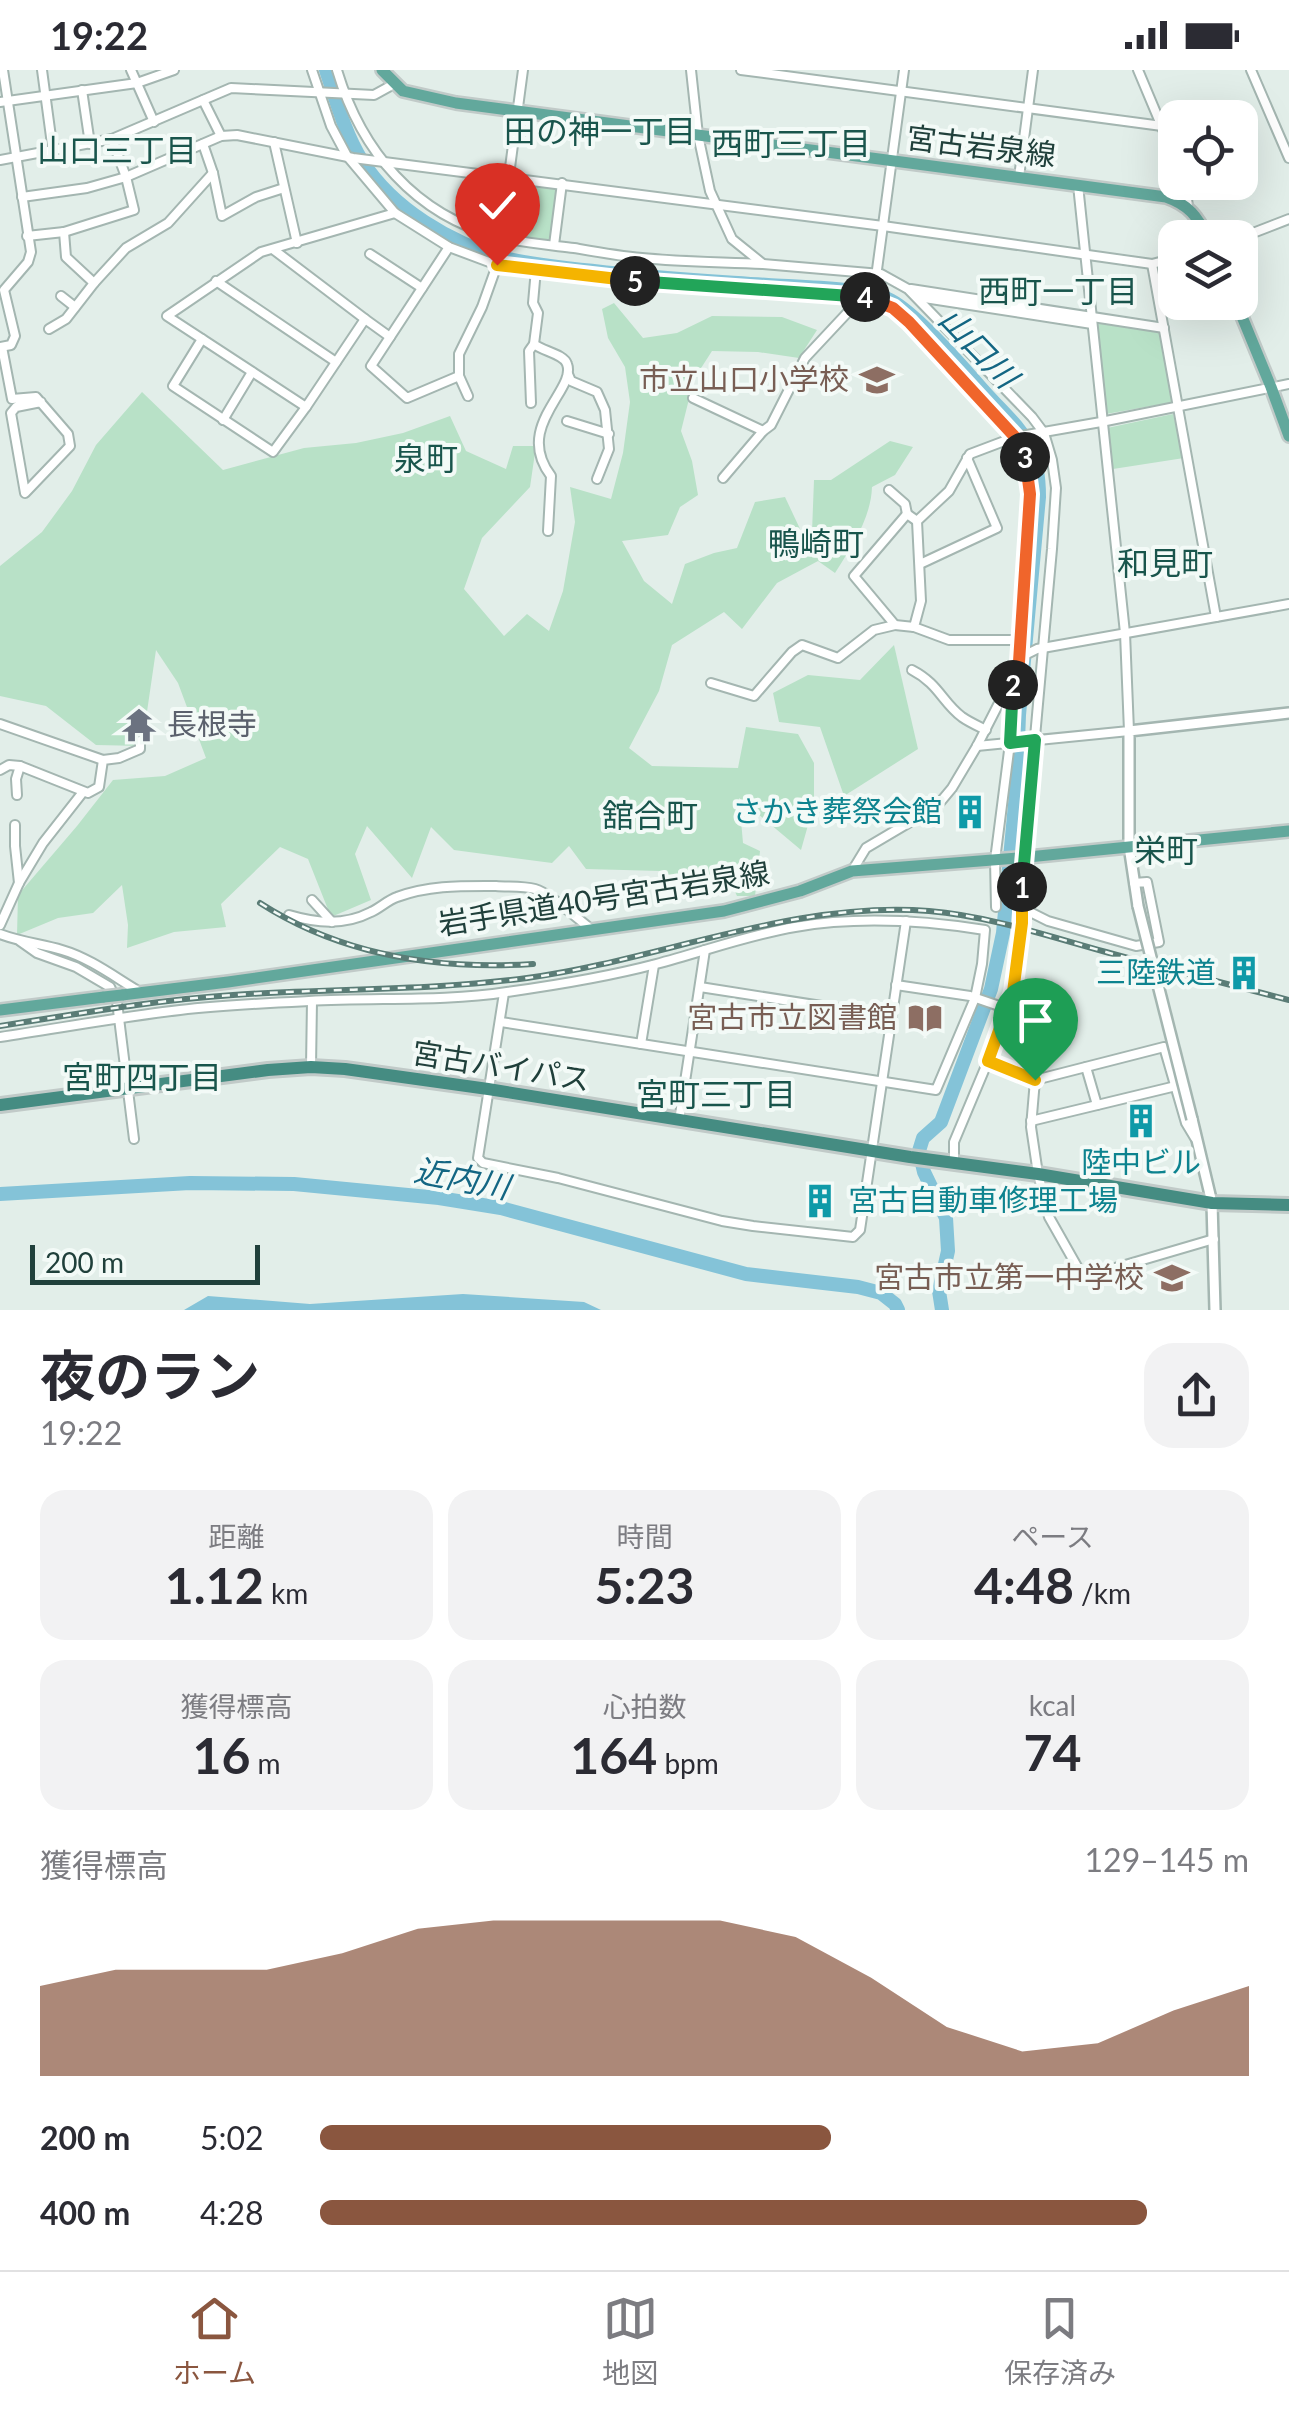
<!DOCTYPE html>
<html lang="ja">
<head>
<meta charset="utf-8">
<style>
	:root { --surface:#fff; --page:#f2f2f3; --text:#2b2b33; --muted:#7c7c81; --line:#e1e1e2; --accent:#8a563f }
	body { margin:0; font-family:Lato,"Noto Sans JP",sans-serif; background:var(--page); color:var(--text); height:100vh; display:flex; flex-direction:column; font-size:38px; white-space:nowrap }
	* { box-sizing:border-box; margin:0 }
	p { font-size:32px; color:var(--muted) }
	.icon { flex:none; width:55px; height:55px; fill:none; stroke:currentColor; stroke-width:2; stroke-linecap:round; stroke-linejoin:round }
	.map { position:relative; height:1240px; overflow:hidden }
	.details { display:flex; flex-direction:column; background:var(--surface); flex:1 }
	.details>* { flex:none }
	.buttons { position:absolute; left:1158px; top:30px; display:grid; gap:20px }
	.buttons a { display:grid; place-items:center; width:100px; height:100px; border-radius:20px; background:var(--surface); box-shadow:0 10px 40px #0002; font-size:50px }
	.scale { position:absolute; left:30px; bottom:25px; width:230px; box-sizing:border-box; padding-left:10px; border:5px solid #20403b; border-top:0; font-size:28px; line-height:35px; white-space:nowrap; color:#20403b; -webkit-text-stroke:8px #f3faf7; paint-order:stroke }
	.pin { position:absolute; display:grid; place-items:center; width:85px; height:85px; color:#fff; margin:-102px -42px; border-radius:50% 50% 50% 0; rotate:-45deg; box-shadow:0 0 10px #0007 }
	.pin .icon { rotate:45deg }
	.km { position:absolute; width:50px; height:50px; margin:-25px; border-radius:50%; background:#222; color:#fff; font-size:28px; line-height:50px; text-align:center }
	.round { display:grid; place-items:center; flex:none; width:105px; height:105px; border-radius:30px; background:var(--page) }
	.headline { display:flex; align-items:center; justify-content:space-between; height:170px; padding:0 40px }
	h1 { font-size:55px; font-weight:700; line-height:75px }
	.figures { display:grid; grid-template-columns:repeat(3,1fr); gap:15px; height:170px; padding:10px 40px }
	.figures div { display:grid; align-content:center; border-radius:25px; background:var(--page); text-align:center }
	.figures b { font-size:50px; font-weight:700 }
	.figures small { font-size:28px; font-weight:400 }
	.figures p { font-size:28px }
	.chart { height:280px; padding:20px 40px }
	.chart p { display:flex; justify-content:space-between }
	.chart svg { width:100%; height:180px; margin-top:10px; fill:var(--accent); opacity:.7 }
	ul { padding:0 40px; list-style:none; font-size:32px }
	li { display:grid; grid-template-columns:160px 120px 1fr; align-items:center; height:75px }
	li i { height:25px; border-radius:12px; background:var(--accent) }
	.status { display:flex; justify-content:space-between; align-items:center; height:70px; padding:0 50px; background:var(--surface); direction:ltr }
	.status svg { height:28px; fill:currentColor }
	.menu { display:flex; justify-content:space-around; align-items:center; height:140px; border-top:2px solid var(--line); background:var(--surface); font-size:28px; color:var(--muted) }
	.menu a { display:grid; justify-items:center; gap:5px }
	.menu .active { color:var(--accent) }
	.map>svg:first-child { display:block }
	.green { fill:#b8e1c7 }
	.water { fill:#84c3d8 }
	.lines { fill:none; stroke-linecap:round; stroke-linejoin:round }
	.river { stroke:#84c3d8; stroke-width:14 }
	.minor-casing { stroke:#a4b6b1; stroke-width:12 }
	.tertiary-casing { stroke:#a4b6b1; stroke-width:14 }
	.primary-casing { stroke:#c1cac8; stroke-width:16 }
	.trunk-casing { stroke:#c1cac8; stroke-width:18 }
	.minor { stroke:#fff; stroke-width:8 }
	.tertiary { stroke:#fff; stroke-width:9 }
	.primary { stroke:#62a89c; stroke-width:11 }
	.trunk { stroke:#458c82; stroke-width:12 }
	.rail-casing { stroke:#5a7c76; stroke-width:6 }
	.rail { stroke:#f3faf7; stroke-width:2.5; stroke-dasharray:8; stroke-linecap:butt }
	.tertiary-bridge-casing { stroke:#a4b6b1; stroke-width:14; stroke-linecap:butt }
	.primary-bridge-casing { stroke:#c1cac8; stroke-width:16; stroke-linecap:butt }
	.tertiary-bridge { stroke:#fff; stroke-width:9 }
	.primary-bridge { stroke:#62a89c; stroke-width:11 }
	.split-1-casing { stroke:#fff; stroke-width:20 }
	.split-2-casing { stroke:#fff; stroke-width:20 }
	.split-3-casing { stroke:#fff; stroke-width:20 }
	.split-4-casing { stroke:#fff; stroke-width:20 }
	.split-5-casing { stroke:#fff; stroke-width:20 }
	.split-6-casing { stroke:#fff; stroke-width:20 }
	.split-1 { stroke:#f5b400; stroke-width:12 }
	.split-2 { stroke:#22a559; stroke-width:12 }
	.split-3 { stroke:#f0652b; stroke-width:12 }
	.split-4 { stroke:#f0652b; stroke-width:12 }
	.split-5 { stroke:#22a559; stroke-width:12 }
	.split-6 { stroke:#f5b400; stroke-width:12 }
	.labels { text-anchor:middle; stroke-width:8; stroke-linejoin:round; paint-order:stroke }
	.street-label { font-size:30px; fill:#20403b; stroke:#f3faf7 }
	.education-label { font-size:30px; fill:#785e54; stroke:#f3faf7; text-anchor:end }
	.worship-label { font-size:30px; fill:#5b616d; stroke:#f3faf7; text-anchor:start }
	.culture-label { font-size:30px; fill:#0d838f; stroke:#f3faf7; text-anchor:end }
	.neighbourhood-label { font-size:32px; fill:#19554c; stroke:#f3faf7 }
	.water-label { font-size:32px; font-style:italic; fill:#136683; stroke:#f3faf7 }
</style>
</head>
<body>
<div class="status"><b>19:22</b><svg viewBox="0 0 49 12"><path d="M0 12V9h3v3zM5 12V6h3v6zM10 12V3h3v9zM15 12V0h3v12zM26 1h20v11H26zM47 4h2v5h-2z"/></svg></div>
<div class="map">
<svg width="1289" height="1240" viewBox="0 0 1289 1240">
	<rect width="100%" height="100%" fill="#e2eee9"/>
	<g class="green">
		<path d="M511 110 559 117 551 172 504 165Z"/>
		<path d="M614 233 643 268 677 263 712 246 782 247 817 260 799 288 758 282 712 281 694 309 681 361 692 391 698 425 680 437 668 465 622 471 644 511 672 534 685 494 714 483 737 478 755 432 785 427 801 461 812 462 814 410H831L890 371 913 377 895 405 872 417C871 448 852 476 835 503L818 491 777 513 742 559 724 542 672 575 659 621 629 678 652 696 738 698 746 657 798 664 814 693V734L801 780 739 728 743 773 760 781 755 826H737L731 813 667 812 661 801 586 799 569 776 552 793 454 780 431 757 412 808 367 756 355 784 371 830 331 847 308 789 280 777 221 834 226 857 174 862 127 878 128 855 122 815 93 843 58 848 17 865 18 825 77 756 113 710 165 706 206 688 178 613 156 580 142 676 96 675 46 636 0 626V496L42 462 72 421 96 375 142 322 223 400 304 378 356 373 403 363 450 346 466 381 506 399 513 376H536L530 417 482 468 464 519 504 566 527 544 549 561 563 521 575 452 570 417 611 429 623 383 630 332 625 297 608 268 602 239Z"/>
		<path d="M1098 252 1163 263 1174 332 1106 344Z"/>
		<path d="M1173 344 1184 388 1113 399 1107 358Z"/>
		<path d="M894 575 918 679 844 726 820 657 779 652 773 623 808 605 860 610Z"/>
	</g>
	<path class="water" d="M463 1224 584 1232 601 1240H184L208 1226 310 1234Z"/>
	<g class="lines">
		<g class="river">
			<path d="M326 0C336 30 345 64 362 91 393 139 450 173 504 188 533 195 564 198 594 201 652 208 710 211 768 215 798 217 864 218 888 229 913 240 962 296 981 318 1017 359 1039 368 1039 427L1019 645 1016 724 1003 863 991 919 941 1052 923 1068 919 1081 924 1102 946 1148 948 1181 939 1221 942 1240"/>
			<path d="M0 1124 190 1113 294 1114 439 1128 501 1138 746 1204 858 1217 881 1223 895 1234 898 1240"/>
		</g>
		<g class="minor-casing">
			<g id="minor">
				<path d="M42 0 53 82"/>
				<path d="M131 0 154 52"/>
				<path d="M312 0 331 56 347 86 395 143 449 177 497 195 650 213 863 226 893 238 909 252 1015 367 1024 381 1031 424 1019 592"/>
				<path d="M337 0C361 81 415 145 499 167 523 173 549 175 574 178 597 182 619 186 642 188 682 192 723 192 763 194"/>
				<path d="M691 0 698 65 710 121 732 169 763 194 881 204 908 219 1032 347 1044 363 1052 390 1056 418 1052 479 1021 822 1022 853 1018 870 1013 922 988 991 954 1072V1093"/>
				<path d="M741 0 1162 56"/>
				<path d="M1138 0 1175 88"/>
				<path d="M1251 0 1289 88"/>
				<path d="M82 20 90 74"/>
				<path d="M203 30 221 66"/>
				<path d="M0 32 137 13 174 0"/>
				<path d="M274 72 297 173"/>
				<path d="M203 74 213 103 222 146 256 127 284 118"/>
				<path d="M0 90 112 69 231 18 374 25 394 14"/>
				<path d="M1019 107 1033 0"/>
				<path d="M1185 112 1188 137"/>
				<path d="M22 127 87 118 126 107 221 66 237 65 353 88 883 156 1152 194 1175 188"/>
				<path d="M64 162 66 187 94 213"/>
				<path d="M27 166 64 162 134 140 126 107 112 69"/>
				<path d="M1240 168 1289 149"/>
				<path d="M554 175 562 113"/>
				<path d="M449 177 371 296 407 328 459 306"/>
				<path d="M274 180 365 249"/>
				<path d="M370 184 422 218"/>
				<path d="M1152 194 1216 547"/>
				<path d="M536 199 533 233 538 243 534 274C542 281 564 284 567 294 577 320 513 356 551 406L548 461"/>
				<path d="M216 211 336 292"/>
				<path d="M911 219 1164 258"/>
				<path d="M61 226 75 237"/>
				<path d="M918 227 1092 254"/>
				<path d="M49 259 66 249 94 213 126 178 168 153 213 103"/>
				<path d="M390 267 365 249 306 337 167 246 261 182 395 143"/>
				<path d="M202 269 173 316 273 382 306 337"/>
				<path d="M0 277 11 275 15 266 4 220 28 192 31 182 3 0"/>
				<path d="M2 277 12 329 36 327 68 364 70 376 25 423 11 343 16 337 41 332"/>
				<path d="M568 304 571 311 597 322 605 340 609 379 597 409"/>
				<path d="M468 326 459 306V284L482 237 497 195 523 0"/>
				<path d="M693 328 763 361"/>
				<path d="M531 333 529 281 534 274"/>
				<path d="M223 350 252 302"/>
				<path d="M567 351 609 364"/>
				<path d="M723 408 763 361 771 355 805 288 863 226 876 207 904 0"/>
				<path d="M889 420 905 434 907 444"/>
				<path d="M920 494 997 458 967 388"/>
				<path d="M914 557 895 555 854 506 907 444 917 451"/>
				<path d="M1021 570H949L914 557 921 531 917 451 949 421 970 384 1015 367 1101 352 1289 314"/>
				<path d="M912 600C939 614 942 632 962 647 969 652 978 656 986 660"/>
				<path d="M711 613 754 626 792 582 802 575 838 588 874 560 895 555"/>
				<path d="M0 654 103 690"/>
				<path d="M977 676 1129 661 1125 563 1078 115"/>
				<path d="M0 700 9 695 20 696 88 723 99 717 103 690 119 688 140 679V671"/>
				<path d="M17 725 16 709 20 696"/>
				<path d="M15 755V776L19 813"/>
				<path d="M852 801 866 778 937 736 952 718 977 676 1023 586 1037 579 1289 534"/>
				<path d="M312 830 332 852"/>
				<path d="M996 837 995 790 1010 673 1014 607"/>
				<path d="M1022 838 1048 851 1136 876 1159 872 1147 812 1134 813"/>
				<path d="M289 845C316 853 344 856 371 842 380 838 388 830 397 827 430 815 462 816 496 816 508 817 523 816 535 819 548 822 578 849 591 859"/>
				<path d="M0 855 19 813 43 773 83 722"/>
				<path d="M0 864C21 872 42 874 62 880 90 888 116 908 140 922"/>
				<path d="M20 871 37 883 76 897 110 917 117 932 134 1069"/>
				<path d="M896 915 970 926 1008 939"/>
				<path d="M700 917 892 947"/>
				<path d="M504 923 478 1088 483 1093 558 1108 722 1151 753 1156 853 1167 860 1160 906 851"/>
				<path d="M0 967C60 958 120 947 180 940 223 935 267 933 309 931 375 927 441 932 507 922 557 915 607 907 656 894 702 882 748 865 795 857 858 846 922 850 985 860L982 894 975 928 936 1020 501 952"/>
				<path d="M641 974 654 895"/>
				<path d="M988 991 1035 1010 1164 977 1186 1053 1195 1068"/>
				<path d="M311 997 312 931"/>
				<path d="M1086 997 1097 1035"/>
				<path d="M1035 1010 1031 1057 1038 1104 1049 1147 1079 1200 1091 1205 1214 1169"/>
				<path d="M679 1051 705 880"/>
				<path d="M1031 1051 1176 1016"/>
			</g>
		</g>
		<g class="tertiary-casing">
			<g id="tertiary">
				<path d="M1138 836 1129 776V661L1289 643"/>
				<path d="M1192 1049 1212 1133 1215 1240"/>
			</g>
		</g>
		<g class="primary-casing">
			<g id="primary">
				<path d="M382 0 403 21 456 33 1166 127C1189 135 1197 146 1208 168"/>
				<path d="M1236 232 1271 317 1289 366"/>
				<path d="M122 925 228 912 724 841 800 821 852 801 1018 788 1289 761"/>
				<path d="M0 940 104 927"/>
			</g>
		</g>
		<g class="trunk-casing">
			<path id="trunk" d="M0 1035 268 1000 311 997 345 999 488 1019 910 1087 1038 1104 1212 1133 1289 1135"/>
		</g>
		<use href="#minor" class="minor"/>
		<use href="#tertiary" class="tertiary"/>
		<use href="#primary" class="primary"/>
		<use href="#trunk" class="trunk"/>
		<g class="rail-casing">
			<g id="rail">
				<path d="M260 833C341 885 438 900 533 894"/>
				<path d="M0 956C77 944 154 930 233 925 331 918 429 921 527 908 660 890 794 830 929 841 989 846 1048 866 1106 882 1167 899 1228 914 1289 930"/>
			</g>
		</g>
		<use href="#rail" class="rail"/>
		<g class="tertiary-bridge-casing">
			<path id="tertiary-bridge" d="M1138 836 1192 1049"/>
		</g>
		<g class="primary-bridge-casing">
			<path id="primary-bridge" d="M104 927 122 925"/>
		</g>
		<use href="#tertiary-bridge" class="tertiary-bridge"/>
		<use href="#primary-bridge" class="primary-bridge"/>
	</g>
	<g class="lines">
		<g class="split-1-casing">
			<path id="split-1" d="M1022 817V853L1013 922 988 991 1035 1010"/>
		</g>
		<g class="split-2-casing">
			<path id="split-2" d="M1013 615 1010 673 1035 670 1022 817"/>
		</g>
		<g class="split-3-casing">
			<path id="split-3" d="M1013 615 1014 602 1019 592 1030 424 1025 387"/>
		</g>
		<g class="split-4-casing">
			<path id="split-4" d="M865 227 893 238 909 252 1015 367 1025 387"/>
		</g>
		<g class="split-5-casing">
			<path id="split-5" d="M635 211 865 227"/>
		</g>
		<g class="split-6-casing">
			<path id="split-6" d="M497 195 635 211"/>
		</g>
		<use href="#split-1" class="split-1"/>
		<use href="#split-2" class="split-2"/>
		<use href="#split-3" class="split-3"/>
		<use href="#split-4" class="split-4"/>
		<use href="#split-5" class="split-5"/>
		<use href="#split-6" class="split-6"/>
	</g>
	<defs>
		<g id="school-bare" transform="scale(2.7)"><path d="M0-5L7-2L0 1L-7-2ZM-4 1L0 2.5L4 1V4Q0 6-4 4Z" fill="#8d6e63" stroke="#f3faf7" stroke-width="2.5" paint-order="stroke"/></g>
		<g id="temple-bare" transform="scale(2.7)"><path d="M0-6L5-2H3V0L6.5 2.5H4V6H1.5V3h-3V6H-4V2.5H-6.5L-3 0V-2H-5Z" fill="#6b7280" stroke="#f3faf7" stroke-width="2.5" paint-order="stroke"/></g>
		<g id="building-bare" transform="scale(2.7)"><path d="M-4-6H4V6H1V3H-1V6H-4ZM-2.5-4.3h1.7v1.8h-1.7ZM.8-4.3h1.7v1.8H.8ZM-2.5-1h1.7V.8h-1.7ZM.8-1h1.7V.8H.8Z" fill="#0f9aa8" stroke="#f3faf7" stroke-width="2.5" paint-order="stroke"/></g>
		<g id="library-bare" transform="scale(2.7)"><path d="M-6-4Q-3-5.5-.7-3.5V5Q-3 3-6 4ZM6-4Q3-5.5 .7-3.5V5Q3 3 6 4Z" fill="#8d6e63" stroke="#f3faf7" stroke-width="2.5" paint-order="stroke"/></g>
	</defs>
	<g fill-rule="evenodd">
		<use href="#school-bare" x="877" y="310"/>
		<use href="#temple-bare" x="139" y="655"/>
		<use href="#building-bare" x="970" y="742"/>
		<use href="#building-bare" x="1244" y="903"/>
		<use href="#library-bare" x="925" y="948"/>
		<use href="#building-bare" x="1141" y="1051"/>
		<use href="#building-bare" x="820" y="1131"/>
		<use href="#school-bare" x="1172" y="1208"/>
	</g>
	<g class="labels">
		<g class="street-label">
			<text transform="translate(981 77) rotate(7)" y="10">宮古岩泉線</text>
			<text transform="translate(604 829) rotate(-9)" y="10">岩手県道40号宮古岩泉線</text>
			<text transform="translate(501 997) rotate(9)" y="10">宮古バイパス</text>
		</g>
		<g class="education-label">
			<text x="849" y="320">市立山口小学校</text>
			<text x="897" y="958">宮古市立図書館</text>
			<text x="1144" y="1218">宮古市立第一中学校</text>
		</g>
		<g class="worship-label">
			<text x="167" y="665">長根寺</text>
		</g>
		<g class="culture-label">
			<text x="942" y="752">さかき葬祭会館</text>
			<text x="1216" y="913">三陸鉄道</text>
			<text x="1141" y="1103" text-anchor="middle">陸中ビル</text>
			<text x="848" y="1141" text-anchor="start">宮古自動車修理工場</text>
		</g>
		<g class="neighbourhood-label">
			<text x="600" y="73">田の神一丁目</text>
			<text x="791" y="85">西町三丁目</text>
			<text x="117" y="92">山口三丁目</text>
			<text x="1058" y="233">西町一丁目</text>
			<text x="426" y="400">泉町</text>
			<text x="816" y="485">鴨崎町</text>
			<text x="1165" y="505">和見町</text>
			<text x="650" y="757">舘合町</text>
			<text x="1166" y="792">栄町</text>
			<text x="142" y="1019">宮町四丁目</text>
			<text x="716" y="1036">宮町三丁目</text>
		</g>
		<g class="water-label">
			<text transform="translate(978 278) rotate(46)" y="11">山口川</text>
			<text transform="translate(462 1109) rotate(11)" y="11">近内川</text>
		</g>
	</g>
</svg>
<div class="buttons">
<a><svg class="icon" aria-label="locate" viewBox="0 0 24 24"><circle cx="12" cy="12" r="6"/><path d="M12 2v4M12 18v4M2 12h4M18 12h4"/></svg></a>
<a><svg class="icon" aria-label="layers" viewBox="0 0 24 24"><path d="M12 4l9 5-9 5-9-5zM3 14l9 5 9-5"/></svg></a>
</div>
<div class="scale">200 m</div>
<div class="pin" style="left:1035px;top:1010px;background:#1e9e55"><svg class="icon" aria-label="arrive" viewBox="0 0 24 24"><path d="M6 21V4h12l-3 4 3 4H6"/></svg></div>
<div class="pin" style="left:497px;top:195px;background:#d93025"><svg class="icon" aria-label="check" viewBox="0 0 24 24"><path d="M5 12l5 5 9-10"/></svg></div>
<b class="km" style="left:1022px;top:817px">1</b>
<b class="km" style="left:1013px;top:615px">2</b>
<b class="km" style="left:1025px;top:387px">3</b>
<b class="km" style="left:865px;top:227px">4</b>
<b class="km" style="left:635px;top:211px">5</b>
</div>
<section class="details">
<div class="headline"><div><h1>夜のラン</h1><p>19:22</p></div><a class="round"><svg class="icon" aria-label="share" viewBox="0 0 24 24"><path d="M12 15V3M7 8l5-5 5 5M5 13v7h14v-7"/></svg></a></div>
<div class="figures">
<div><p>距離</p><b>1.12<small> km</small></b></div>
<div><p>時間</p><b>5:23</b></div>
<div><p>ペース</p><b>4:48<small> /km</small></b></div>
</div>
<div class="figures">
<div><p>獲得標高</p><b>16<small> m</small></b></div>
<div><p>心拍数</p><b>164<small> bpm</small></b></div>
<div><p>kcal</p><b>74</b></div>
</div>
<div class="chart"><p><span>獲得標高</span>129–145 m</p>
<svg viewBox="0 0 160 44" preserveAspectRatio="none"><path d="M0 44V22L10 18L20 18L30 18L40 14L50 8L60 6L70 6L80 6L90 6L100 10L110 20L120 32L130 38L140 36L150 28L160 22V44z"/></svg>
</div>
<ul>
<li><b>200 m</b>5:02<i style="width:55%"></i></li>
<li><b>400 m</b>4:28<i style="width:89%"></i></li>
</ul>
</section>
<nav class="menu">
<a class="active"><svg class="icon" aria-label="home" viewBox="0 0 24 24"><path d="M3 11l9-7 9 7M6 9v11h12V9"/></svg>ホーム</a>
<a><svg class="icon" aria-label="map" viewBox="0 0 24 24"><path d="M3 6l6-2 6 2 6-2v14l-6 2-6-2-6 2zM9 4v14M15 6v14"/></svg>地図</a>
<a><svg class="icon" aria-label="saved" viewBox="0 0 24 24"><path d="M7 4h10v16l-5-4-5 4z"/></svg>保存済み</a>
</nav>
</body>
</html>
